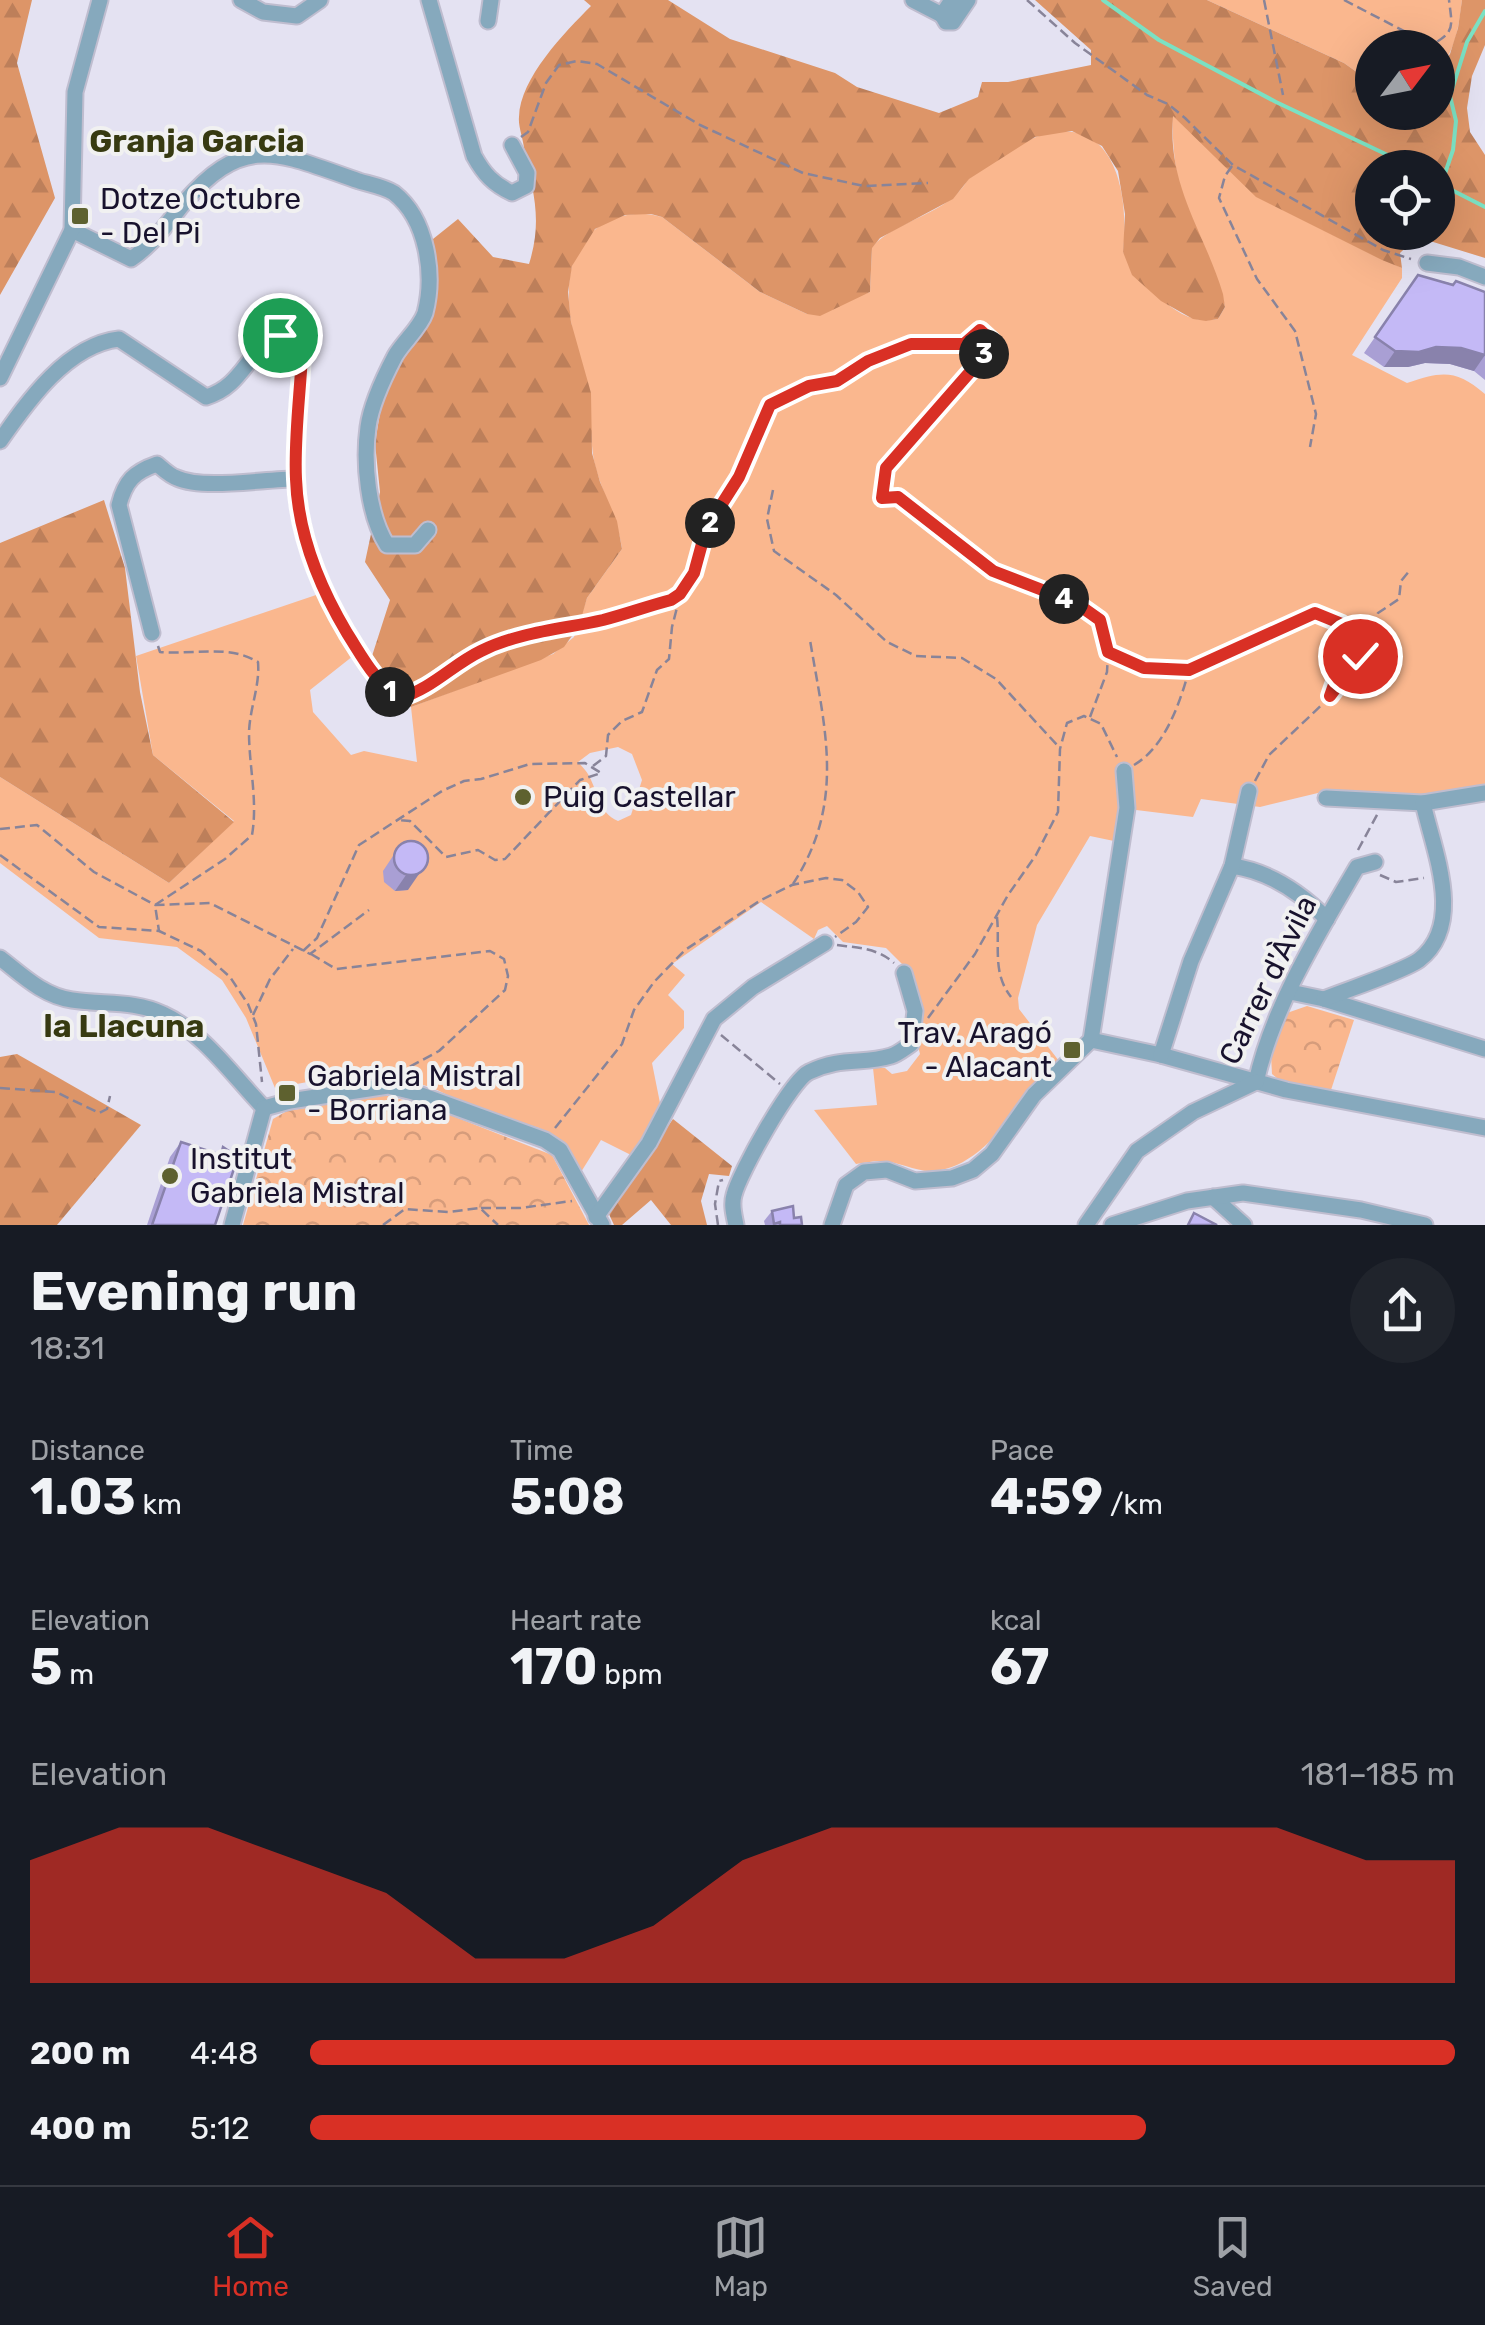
<!DOCTYPE html>
<html lang="en">
<head>
<meta charset="utf-8">
<style>
	:root { --surface:#171b24; --page:#20242c; --text:#f1f3f6; --muted:#9ea1a6; --line:#363941; --accent:#d93025 }
	body { margin:0; font-family:Rubik,sans-serif; background:var(--page); color:var(--text); height:100vh; display:flex; flex-direction:column; font-size:38px; white-space:nowrap }
	* { box-sizing:border-box; margin:0 }
	p { font-size:32px; color:var(--muted) }
	.icon { flex:none; width:55px; height:55px; fill:none; stroke:currentColor; stroke-width:2; stroke-linecap:round; stroke-linejoin:round }
	.map { position:relative; height:1225px; overflow:hidden }
	.sheet { display:flex; flex-direction:column; background:var(--surface); flex:1 }
	.sheet>* { flex:none }
	.needle { width:65px; rotate:58deg }
	.tools { position:absolute; left:1355px; top:30px; display:grid; gap:20px }
	.tools a { display:grid; place-items:center; width:100px; height:100px; border-radius:50%; background:var(--surface); box-shadow:0 10px 40px #0002; font-size:50px }
	.pin { position:absolute; display:grid; place-items:center; width:85px; height:85px; color:#fff; margin:-42px; border:5px solid #fff; border-radius:50%; box-shadow:0 2px 10px #0007 }
	.km { position:absolute; width:50px; height:50px; margin:-25px; border-radius:50%; background:#222; color:#fff; font-size:28px; line-height:50px; text-align:center }
	.round { display:grid; place-items:center; flex:none; width:105px; height:105px; border-radius:52px; background:var(--page) }
	.summary { display:flex; align-items:center; justify-content:space-between; height:170px; padding:0 30px }
	h1 { font-size:55px; font-weight:700; line-height:75px }
	.figures { display:grid; grid-template-columns:repeat(3,1fr); gap:15px; height:170px; padding:10px 30px }
	.figures div { display:grid; align-content:center }
	.figures b { font-size:50px; font-weight:700 }
	.figures small { font-size:28px; font-weight:400 }
	.figures p { font-size:28px }
	.chart { height:280px; padding:20px 30px }
	.chart p { display:flex; justify-content:space-between }
	.chart svg { width:100%; height:180px; margin-top:10px; fill:var(--accent); opacity:.7 }
	ul { padding:0 30px; list-style:none; font-size:32px }
	li { display:grid; grid-template-columns:160px 120px 1fr; align-items:center; height:75px }
	li i { height:25px; border-radius:12px; background:var(--accent) }
	.tab-bar { display:flex; justify-content:space-around; align-items:center; height:140px; border-top:2px solid var(--line); background:var(--surface); font-size:28px; color:var(--muted) }
	.tab-bar a { display:grid; justify-items:center; gap:5px }
	.tab-bar .on { color:var(--accent) }
	.map>svg:first-child { display:block }
	.grass { fill:#fab78e; fill-rule:evenodd }
	.forest { fill:url(#forest-firs); fill-rule:evenodd }
	.park { fill:url(#park-crowns) }
	.lines { fill:none; stroke-linecap:round; stroke-linejoin:round }
	.stream { stroke:#7be1c3; stroke-width:4 }
	.minor-casing { stroke:#bfbdcf; stroke-width:19 }
	.path { stroke:#888499; stroke-width:2.5; stroke-dasharray:10 5; stroke-linecap:butt }
	.minor { stroke:#86a9bd; stroke-width:15 }
	.wall { fill:#a99fd4 }
	.shaded-wall { fill:#8982ac }
	.building { fill:#c4b9f6; stroke:#8982ac; stroke-width:2.5 }
	.route-casing { stroke:#fff; stroke-width:20 }
	.route { stroke:#d93025; stroke-width:12 }
	.poi-dot { fill:#5e612f; stroke:#f1f1f1; stroke-width:4 }
	.labels { text-anchor:middle; stroke-width:8; stroke-linejoin:round; paint-order:stroke }
	.poi-label { font-size:30px; fill:#18122d; stroke:#f1f1f1; text-anchor:start }
	.street-label { font-size:30px; fill:#18122d; stroke:#f1f1f1 }
	.neighbourhood-label { font-size:32px; font-weight:bold; fill:#373a11; stroke:#f1f1f1 }
</style>
</head>
<body>
<div class="map">
<svg width="1485" height="1225" viewBox="0 0 1485 1225">
	<defs>
		<pattern id="forest-firs" width="22" height="20" patternUnits="userSpaceOnUse" patternTransform="scale(2.5)"><rect width="22" height="20" fill="#dd9568"/><path d="M5 1l3.5 6h-7zM16 11l3.5 6h-7z" fill="#bd7f5a"/></pattern>
		<pattern id="park-crowns" width="20" height="18" patternUnits="userSpaceOnUse" patternTransform="scale(2.5)"><rect width="20" height="18" fill="#fab78e"/><path d="M2 6a3 3 0 1 1 6 0M12 15a3 3 0 1 1 6 0" fill="none" stroke="#d69c7b"/></pattern>
	</defs>
	<rect width="100%" height="100%" fill="#e4e2f2"/>
	<g class="grass">
		<path d="M1207 0H1462C1459 24 1456 52 1438 69V48H1372V83L1344 63Z"/>
		<path d="M1172 115 1323 229 1402 268V278L1352 355 1407 383C1442 371 1456 369 1485 394V793L1426 799 1322 792 1260 807 1201 799 1193 817 1120 808 1114 841 1090 836 1037 925 1018 998 1019 1009 1059 1061C1023 1097 986 1168 933 1171 916 1172 898 1161 880 1161 872 1161 864 1163 856 1164L814 1110 877 1105 873 1068H885L892 1074 907 1071 920 1054 917 1042 921 1005 908 970 886 948 843 942 827 926 818 930 814 939 761 902 672 964 685 975 668 995 684 1011V1028L652 1063 662 1113 633 1156 601 1140 581 1172 561 1141 539 1128 468 1105 431 1087 367 1071 275 1088 246 1018 222 980 177 947 99 938 0 863V777L169 883 234 821 153 755 136 656 319 594 353 656 310 690 313 712 351 755 364 751 417 762 411 707 553 654 574 637 587 598 622 549C618 520 604 497 596 469 590 448 592 424 588 401 578 348 543 260 603 224 622 213 642 211 662 217L760 292 807 314 870 292 872 247C898 218 949 215 968 179 989 166 1013 145 1036 137 1115 109 1130 194 1123 252 1146 282 1175 328 1218 319L1225 307C1217 267 1194 234 1182 195 1174 168 1173 143 1172 115ZM618 747 632 754 642 780 631 815 618 821C598 812 598 792 589 776 587 771 582 767 578 762L590 753Z"/>
	</g>
	<g class="forest">
		<path d="M0 0H32L17 63 55 198 0 295Z"/>
		<path d="M584 0H668L730 39 835 73 857 87 939 113 978 97 982 82H1008L1091 65V50L1035 0H1207L1344 63 1372 83V112H1438V69L1450 54 1458 28 1462 0H1485V45L1472 76 1467 108 1470 132 1485 155V258L1417 237 1400 253 1402 268 1382 260 1256 197 1173 116C1167 186 1204 231 1223 294L1225 307 1218 319 1206 321 1193 319 1161 301 1132 275 1123 252 1125 214 1118 171 1102 146 1072 131 1035 137 969 179 953 199 880 238 872 248 870 292 820 316 807 314 760 292 662 217 651 214 625 215 595 229 572 266 568 292 571 322 591 393 592 453 600 482 617 521 622 549 587 598 579 626 564 647 541 660 411 707 400 698 372 656 390 600 365 562 380 492 375 443 381 407 395 370 422 325 437 286 433 239 458 219 493 257 529 264C543 219 533 192 524 148 523 138 518 126 519 117 520 78 565 32 591 6ZM1372 168H1438V232H1372Z"/>
		<path d="M104 500 125 568 140 692 153 755 234 822 169 883 0 777V543Z"/>
		<path d="M17 1054 141 1125 57 1225H0V1057Z"/>
		<path d="M673 1119 732 1166 729 1176 709 1174 701 1201 707 1225H671L651 1200 622 1225H614L608 1212Z"/>
	</g>
	<g class="park">
		<path d="M1307 1006 1354 1020 1330 1093 1284 1084 1272 1074 1271 1055 1284 1014Z"/>
		<path d="M384 1095 427 1106 552 1155 589 1225H243L273 1119 287 1111Z"/>
	</g>
	<g class="lines">
		<g class="stream">
			<path d="M1103 0 1159 40 1276 102 1415 168"/>
			<path d="M1438 183 1485 207"/>
			<path d="M1441 185 1453 150 1456 121 1450 96 1467 42 1485 11"/>
		</g>
		<g class="minor-casing">
			<g id="minor">
				<path d="M241 0 263 12 297 16 320 0"/>
				<path d="M429 0 474 156C484 174 493 184 512 193L526 186 527 173 512 145"/>
				<path d="M913 0 942 15"/>
				<path d="M952 0 942 15 946 22H953L968 0"/>
				<path d="M488 21 491 0"/>
				<path d="M72 230 131 259C152 245 167 224 183 204 245 131 280 154 359 181 369 184 385 187 394 193 427 219 435 274 425 313 420 328 403 342 395 356 384 377 371 404 368 427 363 463 368 515 387 545H415L428 530"/>
				<path d="M1427 263 1459 267 1485 277"/>
				<path d="M0 378 72 230 75 92 100 0"/>
				<path d="M0 441C28 401 67 345 119 339L206 397C244 386 247 349 280 335L294 342 302 355C300 395 294 439 296 479 298 535 319 586 347 633 363 658 374 682 400 698"/>
				<path d="M152 633 119 505C125 481 134 472 157 464 163 469 170 476 177 478 203 490 264 479 295 479"/>
				<path d="M1326 798 1423 803 1485 793"/>
				<path d="M1232 866C1269 871 1301 893 1327 919"/>
				<path d="M0 958C22 975 43 996 72 1000 103 1005 134 1000 163 1014 203 1032 234 1077 264 1108"/>
				<path d="M1290 992 1324 999 1485 1049"/>
				<path d="M1324 999C1346 990 1402 972 1419 960 1466 924 1433 849 1423 803"/>
				<path d="M1091 1040 1161 1055 1286 1090 1485 1128"/>
				<path d="M1161 1055 1191 961 1232 866 1249 791"/>
				<path d="M1256 1082C1273 1006 1318 934 1357 867L1375 862"/>
				<path d="M264 1108 290 1101 388 1086 413 1092 545 1140 560 1150 602 1225"/>
				<path d="M1213 1197 1244 1225"/>
				<path d="M596 1217 649 1143 714 1019 753 987 825 943"/>
				<path d="M232 1225 264 1108"/>
				<path d="M736 1225C734 1215 731 1205 734 1195 739 1174 791 1080 809 1072 842 1056 862 1065 891 1056 898 1054 905 1048 911 1044L915 1011 904 973"/>
				<path d="M832 1225 846 1185 864 1172 887 1170 915 1181 952 1178 973 1170 992 1154 1034 1095 1091 1040 1127 808 1124 771"/>
				<path d="M1086 1225 1137 1151 1193 1112 1256 1082"/>
				<path d="M1112 1225 1187 1201 1243 1193 1361 1210 1425 1225"/>
			</g>
		</g>
		<g class="path">
			<path d="M1027 0 1075 43 1147 95 1168 104 1185 118 1233 165 1383 250 1411 259"/>
			<path d="M1264 0 1283 95"/>
			<path d="M1344 0 1431 45C1456 32 1452 26 1449 0"/>
			<path d="M521 137 528 132 546 83 559 65 577 61 597 64 700 125 803 173 864 186 928 183"/>
			<path d="M1232 166 1225 176 1219 198 1257 279 1295 331 1316 414 1310 447"/>
			<path d="M773 490 767 519 774 551 836 595 887 642 916 656 962 658 996 679 1059 747"/>
			<path d="M158 646 160 652C194 655 228 644 258 662 260 686 250 707 249 732 249 767 258 801 252 835L225 859 155 905 159 931"/>
			<path d="M1334 692 1360 655 1378 613 1399 599 1401 581 1410 570"/>
			<path d="M412 695 439 681 480 651 566 624 602 620 671 600 680 594 695 573 706 529 739 477 770 405 809 386 837 381 868 361 911 344H964L980 330 991 340 983 356 886 468 882 498 898 497 993 571 1076 603 1100 620 1108 652 1144 668 1189 670 1315 613 1342 624 1349 642 1330 697"/>
			<path d="M1090 717 1107 672 1108 653"/>
			<path d="M1134 765C1165 747 1180 703 1189 670"/>
			<path d="M593 766 606 756 608 735 622 721 642 712 657 670 669 659 672 627 680 596"/>
			<path d="M1255 781 1269 755 1329 698"/>
			<path d="M0 829 37 825 94 872 155 905 210 903 310 954 369 910"/>
			<path d="M1358 850 1378 813"/>
			<path d="M0 855 99 927 159 931 201 951 230 977 248 1004 256 1024 262 1082"/>
			<path d="M1380 875 1396 882 1424 878"/>
			<path d="M793 884C846 802 825 730 810 640"/>
			<path d="M997 917C1000 946 992 973 1011 997"/>
			<path d="M837 945C859 948 877 948 894 963"/>
			<path d="M303 951 317 938 359 845 442 791 464 781 481 779 530 764 585 763 601 773 580 780 505 859 495 860 478 850 446 857 410 821 397 820"/>
			<path d="M311 954 336 969 490 951 504 959 508 976 505 990 439 1051 400 1072"/>
			<path d="M253 1015 270 979 293 949"/>
			<path d="M928 1018 975 954 1008 895 1036 855 1058 812 1060 749 1067 723 1084 716 1101 724 1117 757"/>
			<path d="M721 1035 780 1084"/>
			<path d="M0 1088 56 1092 99 1113 107 1109 110 1096"/>
			<path d="M555 1128 622 1044 634 1010 654 982 685 950 761 900 792 885 826 878 842 880 858 892 868 907 856 922 835 937"/>
			<path d="M481 1208H520L572 1201"/>
			<path d="M383 1225 405 1209 448 1212 480 1208 498 1225"/>
			<path d="M718 1225 715 1204 719 1181 723 1180"/>
		</g>
		<use href="#minor" class="minor"/>
	</g>
	<g class="wall">
		<path d="M1418 275 1485 292V380L1474 371 1450 364 1425 363 1408 367H1384L1364 353Z"/>
		<path d="M401 844 408 890 395 891 384 882 383 871Z"/>
		<path d="M181 1142 218 1154 223 1147 215 1225H147L170 1157Z"/>
		<path d="M772 1211 794 1218 802 1225H765L764 1221Z"/>
	</g>
	<g class="shaded-wall">
		<path d="M1436 347 1461 348 1485 355 1474 371 1450 364 1425 363 1408 367H1384L1395 351Z"/>
		<path d="M428 861 408 890 395 891 406 875Z"/>
	</g>
	<g class="building">
		<path d="M1418 275 1453 285 1456 281 1485 292V355L1461 348 1436 347 1419 352 1395 351 1375 337Z"/>
		<circle cx="411" cy="858" r="17"/>
		<path d="M181 1142 221 1155 223 1147 238 1157 215 1225H152Z"/>
		<path d="M793 1206 794 1218 801 1217 802 1225H780V1222L774 1224 772 1211Z"/>
		<path d="M1194 1213 1217 1225H1188Z"/>
	</g>
	<g class="lines">
		<g class="route-casing">
			<path id="route" d="M280 335 294 342 302 355C300 395 294 439 296 479 298 535 319 586 347 633 363 658 375 682 400 698 433 688 452 665 481 651 519 632 563 629 603 620 626 614 648 606 671 600L680 594 694 573 706 529 739 477 770 405 809 386 837 381 868 361 911 344H964L980 330 991 340 984 356 886 468 882 498 898 497 993 571 1076 603 1100 620 1108 652 1144 668 1189 670 1315 613 1342 624 1349 642 1330 696 1360 656"/>
		</g>
		<use href="#route" class="route"/>
	</g>
	<g class="poi-dot">
		<rect x="70" y="206" width="20" height="20" rx="5"/>
		<circle cx="523" cy="797" r="10"/>
		<rect x="1062" y="1040" width="20" height="20" rx="5"/>
		<rect x="277" y="1083" width="20" height="20" rx="5"/>
		<circle cx="170" cy="1176" r="10"/>
	</g>
	<g class="labels">
		<g class="poi-label">
			<text x="100" y="209">Dotze Octubre<tspan x="100" dy="34">- Del Pi</tspan></text>
			<text x="543" y="807">Puig Castellar</text>
			<text x="1052" y="1043" text-anchor="end">Trav. Aragó<tspan x="1052" dy="34">- Alacant</tspan></text>
			<text x="307" y="1086">Gabriela Mistral<tspan x="307" dy="34">- Borriana</tspan></text>
			<text x="190" y="1169">Institut<tspan x="190" dy="34">Gabriela Mistral</tspan></text>
		</g>
		<g class="street-label">
			<text transform="translate(1268 980) rotate(-64)" y="10">Carrer d'Àvila</text>
		</g>
		<g class="neighbourhood-label">
			<text x="197" y="152">Granja Garcia</text>
			<text x="124" y="1037">la Llacuna</text>
		</g>
	</g>
</svg>
<div class="tools">
<a><svg class="needle" viewBox="-14 -14 28 28"><path d="M0-13l5 13h-10z" fill="#e53935"/><path d="M0 13l5-13h-10z" fill="#9ea1a6"/></svg></a>
<a><svg class="icon" aria-label="locate" viewBox="0 0 24 24"><circle cx="12" cy="12" r="6"/><path d="M12 2v4M12 18v4M2 12h4M18 12h4"/></svg></a>
</div>
<div class="pin" style="left:280px;top:335px;background:#1e9e55"><svg class="icon" aria-label="arrive" viewBox="0 0 24 24"><path d="M6 21V4h12l-3 4 3 4H6"/></svg></div>
<div class="pin" style="left:1360px;top:656px;background:#d93025"><svg class="icon" aria-label="check" viewBox="0 0 24 24"><path d="M5 12l5 5 9-10"/></svg></div>
<b class="km" style="left:390px;top:692px">1</b>
<b class="km" style="left:710px;top:523px">2</b>
<b class="km" style="left:984px;top:354px">3</b>
<b class="km" style="left:1064px;top:599px">4</b>
</div>
<section class="sheet">
<div class="summary"><div><h1>Evening run</h1><p>18:31</p></div><a class="round"><svg class="icon" aria-label="share" viewBox="0 0 24 24"><path d="M12 15V3M7 8l5-5 5 5M5 13v7h14v-7"/></svg></a></div>
<div class="figures">
<div><p>Distance</p><b>1.03<small> km</small></b></div>
<div><p>Time</p><b>5:08</b></div>
<div><p>Pace</p><b>4:59<small> /km</small></b></div>
</div>
<div class="figures">
<div><p>Elevation</p><b>5<small> m</small></b></div>
<div><p>Heart rate</p><b>170<small> bpm</small></b></div>
<div><p>kcal</p><b>67</b></div>
</div>
<div class="chart"><p><span>Elevation</span>181–185 m</p>
<svg viewBox="0 0 160 44" preserveAspectRatio="none"><path d="M0 44V14L10 6L20 6L30 14L40 22L50 38L60 38L70 30L80 14L90 6L100 6L110 6L120 6L130 6L140 6L150 14L160 14V44z"/></svg>
</div>
<ul>
<li><b>200 m</b>4:48<i style="width:100%"></i></li>
<li><b>400 m</b>5:12<i style="width:73%"></i></li>
</ul>
</section>
<nav class="tab-bar">
<a class="on"><svg class="icon" aria-label="home" viewBox="0 0 24 24"><path d="M3 11l9-7 9 7M6 9v11h12V9"/></svg>Home</a>
<a><svg class="icon" aria-label="map" viewBox="0 0 24 24"><path d="M3 6l6-2 6 2 6-2v14l-6 2-6-2-6 2zM9 4v14M15 6v14"/></svg>Map</a>
<a><svg class="icon" aria-label="saved" viewBox="0 0 24 24"><path d="M7 4h10v16l-5-4-5 4z"/></svg>Saved</a>
</nav>
</body>
</html>
